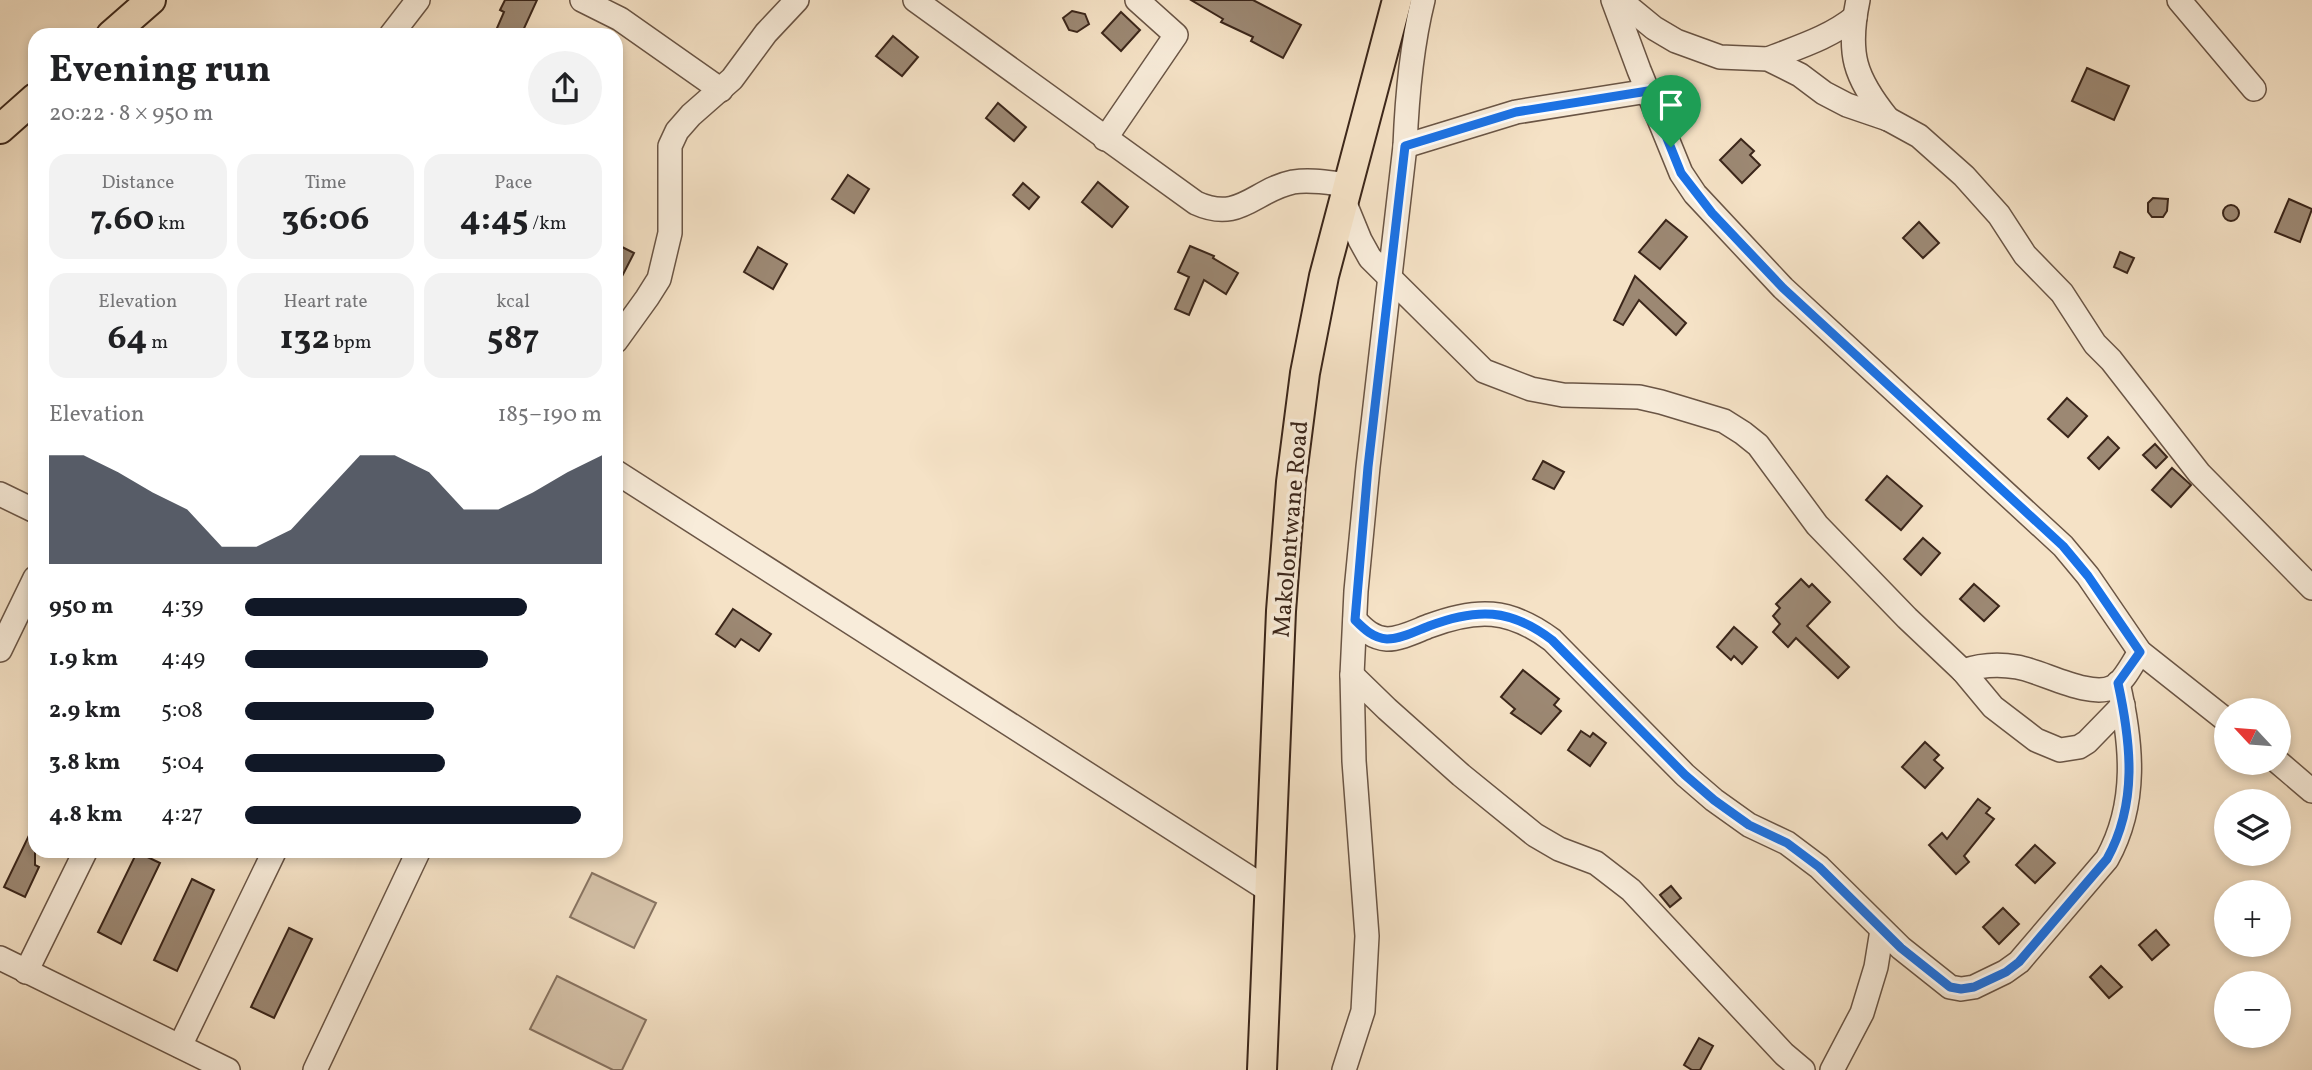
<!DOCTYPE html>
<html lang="en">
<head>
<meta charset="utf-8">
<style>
	:root { --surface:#fff; --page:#f2f2f2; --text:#202124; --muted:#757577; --accent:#111827 }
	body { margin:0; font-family:Vollkorn,serif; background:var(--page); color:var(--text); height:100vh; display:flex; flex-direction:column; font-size:26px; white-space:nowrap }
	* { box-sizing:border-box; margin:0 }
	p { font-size:23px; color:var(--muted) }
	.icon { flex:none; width:38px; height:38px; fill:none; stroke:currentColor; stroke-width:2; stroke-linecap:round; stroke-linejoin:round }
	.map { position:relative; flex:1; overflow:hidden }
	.drawer { position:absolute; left:28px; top:28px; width:595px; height:830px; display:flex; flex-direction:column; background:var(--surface); border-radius:21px; box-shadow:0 4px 10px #0003 }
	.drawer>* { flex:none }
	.needle { width:46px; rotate:296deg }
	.buttons { position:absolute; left:2214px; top:698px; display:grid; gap:14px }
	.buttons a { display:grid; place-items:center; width:77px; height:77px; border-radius:50%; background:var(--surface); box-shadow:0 4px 10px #0003; font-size:35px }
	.pin { position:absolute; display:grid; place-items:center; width:60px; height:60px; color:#fff; margin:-72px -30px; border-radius:50% 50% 50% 0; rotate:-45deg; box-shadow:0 0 7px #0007 }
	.pin .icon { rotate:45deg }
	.round { display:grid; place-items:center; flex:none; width:74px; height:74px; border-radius:37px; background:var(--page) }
	.summary { display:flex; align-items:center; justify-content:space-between; height:119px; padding:0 21px }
	h1 { font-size:38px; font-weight:700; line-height:52px }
	.metrics { display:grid; grid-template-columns:repeat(3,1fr); gap:10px; height:119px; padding:7px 21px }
	.metrics div { display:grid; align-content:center; border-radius:18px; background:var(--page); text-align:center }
	.metrics b { font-size:35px; font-weight:700 }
	.metrics small { font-size:19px; font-weight:400 }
	.metrics p { font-size:19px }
	.chart { height:196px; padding:14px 21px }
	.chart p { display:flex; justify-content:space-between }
	.chart svg { width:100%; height:126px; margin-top:7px; fill:var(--accent); opacity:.7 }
	ul { padding:0 21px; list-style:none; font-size:23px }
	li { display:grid; grid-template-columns:112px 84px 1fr; align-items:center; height:52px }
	li i { height:18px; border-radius:9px; background:var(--accent) }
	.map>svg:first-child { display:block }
	.green { fill:#d5c2a9; stroke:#887462; stroke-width:2 }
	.building { fill:#9c8873; stroke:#3b261a; stroke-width:2 }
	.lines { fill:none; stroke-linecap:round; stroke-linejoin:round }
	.minor-casing { stroke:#6a5545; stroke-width:26 }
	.major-casing { stroke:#3b261a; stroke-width:32 }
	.minor { stroke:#f8ecda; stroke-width:23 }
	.major { stroke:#f5e2c6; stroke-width:28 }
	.route-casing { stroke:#fff; stroke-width:14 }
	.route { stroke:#1a73e8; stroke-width:9 }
	.labels { text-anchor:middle; stroke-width:7; stroke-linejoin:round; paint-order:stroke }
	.street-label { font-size:24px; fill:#3b261a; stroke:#f8ecda }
</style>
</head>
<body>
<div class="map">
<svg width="2312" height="1070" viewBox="0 0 2312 1070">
	<rect width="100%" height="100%" fill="#f5e2c6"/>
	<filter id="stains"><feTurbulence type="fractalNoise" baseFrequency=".00286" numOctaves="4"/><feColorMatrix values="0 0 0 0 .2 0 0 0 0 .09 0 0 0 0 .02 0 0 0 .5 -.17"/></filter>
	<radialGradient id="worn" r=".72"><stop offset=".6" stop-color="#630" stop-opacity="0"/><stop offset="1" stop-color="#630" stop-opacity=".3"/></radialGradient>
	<g class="green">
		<path d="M592 873 656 903 634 948 570 917Z"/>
		<path d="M557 976 646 1020 622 1070H613L530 1029Z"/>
	</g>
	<g class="building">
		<path d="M505 0H537L521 35H494L504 12 500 10Z"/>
		<path d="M1191 0H1253L1301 25 1283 58 1251 41 1253 37 1221 22 1223 19Z"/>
		<path d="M1072 11 1085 14 1089 24 1077 32 1069 30 1063 18Z"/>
		<path d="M1121 12 1140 30 1121 51 1102 33Z"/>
		<path d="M893 36 918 57 902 76 876 56Z"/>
		<path d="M2087 68 2129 86 2114 120 2072 101Z"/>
		<path d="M998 103 1026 127 1014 141 986 118Z"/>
		<path d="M1741 139 1754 151 1750 155 1760 165 1742 183 1720 160Z"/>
		<path d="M848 175 869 189 854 213 832 199Z"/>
		<path d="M1098 182 1128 207 1112 227 1082 202Z"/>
		<path d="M1023 183 1039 197 1029 209 1013 195Z"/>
		<path d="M2153 198 2168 199 2167 211 2163 217H2152L2148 212V203Z"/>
		<path d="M2289 199 2312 209 2300 242 2275 232Z"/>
		<circle cx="2231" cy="213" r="8"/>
		<path d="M1666 220 1687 237 1660 269 1639 252Z"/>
		<path d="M1919 222 1939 243 1923 258 1903 238Z"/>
		<path d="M616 244 634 253 616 288Z"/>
		<path d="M1190 246 1214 256 1213 258 1238 273 1226 294 1204 280 1189 315 1175 309 1189 277 1178 272Z"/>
		<path d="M758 247 787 264 773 289 744 272Z"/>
		<path d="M2120 252 2134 258 2127 273 2114 267Z"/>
		<path d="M1635 276 1686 323 1676 335 1639 300 1623 325 1614 320Z"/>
		<path d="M2067 398 2087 416 2068 437 2048 419Z"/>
		<path d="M2108 437 2119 448 2099 469 2088 458Z"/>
		<path d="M2155 444 2167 457 2156 468 2143 455Z"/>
		<path d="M1543 461 1564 472 1554 489 1533 479Z"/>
		<path d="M2172 468 2191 485 2171 507 2152 490Z"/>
		<path d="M1887 476 1922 506 1901 530 1866 500Z"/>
		<path d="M1923 538 1940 553 1921 575 1904 559Z"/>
		<path d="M1801 579 1809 587 1812 584 1830 602 1807 626 1849 667 1838 678 1796 638 1788 647 1773 632 1780 624 1773 616 1780 608 1776 604Z"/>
		<path d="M1974 584 1999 606 1984 621 1960 599Z"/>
		<path d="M733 609 771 634 759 651 741 639 735 647 716 634Z"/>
		<path d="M1734 627 1757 647 1742 664 1734 656 1731 660 1717 647Z"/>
		<path d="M1523 670 1559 699 1554 705 1561 711 1541 734 1511 713 1515 709 1501 697Z"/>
		<path d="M1581 731 1590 737 1593 733 1606 743 1590 766 1568 750Z"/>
		<path d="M1925 742 1939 755 1934 760 1943 768 1925 788 1902 767Z"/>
		<path d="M1978 799 1990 808 1986 813 1994 819 1964 856 1969 862 1956 874 1929 845 1942 833 1947 839Z"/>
		<path d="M35 823V865L39 867 25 897 4 887Z"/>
		<path d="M2035 845 2055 863 2035 883 2016 865Z"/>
		<path d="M137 852 160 863 121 944 98 932Z"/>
		<path d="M192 879 214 890 177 971 154 960Z"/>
		<path d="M1671 886 1681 898 1670 907 1660 895Z"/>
		<path d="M2003 908 2019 924 1999 944 1983 927Z"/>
		<path d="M289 928 312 939 274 1018 251 1007Z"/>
		<path d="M2156 930 2169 945 2152 960 2139 945Z"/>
		<path d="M2101 966 2122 987 2109 998 2090 977Z"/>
		<path d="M1699 1038 1713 1046 1700 1070H1692L1684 1065Z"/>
	</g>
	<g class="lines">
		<g class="minor-casing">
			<g id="minor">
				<path d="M582 0 620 19 721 90"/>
				<path d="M915 0 1196 203C1240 223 1254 190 1293 182 1312 179 1330 183 1348 185"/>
				<path d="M1613 0 1639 70 1681 173 1695 194 1783 288 2063 546 2088 576 2140 652 2226 720"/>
				<path d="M1620 0 1654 28 1676 41 1720 57 1768 59 1800 75 1824 93 1847 105 1888 119 1919 136 1964 176 1999 215 2025 255 2062 293 2095 344 2111 360 2199 473 2312 588"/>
				<path d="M1858 0C1847 53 1854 77 1888 119"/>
				<path d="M2179 0 2254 89"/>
				<path d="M391 35 418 0"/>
				<path d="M1768 59C1798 47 1829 38 1855 17"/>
				<path d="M1105 139 1176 35 1137 0"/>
				<path d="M1405 146 1516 112 1648 91"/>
				<path d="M1344 201 1360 240 1370 258 1484 371 1531 389 1563 395 1639 397 1661 402 1724 421 1743 433 1758 445 1817 525 1907 618 1963 671 1993 707 2036 740 2060 750 2079 747 2087 742 2123 705"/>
				<path d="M616 341 647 298 659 279 670 233V146L677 131 691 115 732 79 766 33 797 0"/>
				<path d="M616 472 1270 891"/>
				<path d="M0 494 35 511"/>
				<path d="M1355 620C1364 630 1373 638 1387 639 1401 639 1416 631 1429 626 1477 608 1509 608 1552 640L1685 775 1714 800 1749 825 1787 843 1819 867 1901 948 1950 987 1961 989 1974 987 2005 972 2019 962 2107 859C2138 803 2132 743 2118 683"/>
				<path d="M0 650 35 578"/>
				<path d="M1963 671C1980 665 2000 664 2017 667 2042 671 2090 699 2113 687 2124 682 2133 662 2140 652"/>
				<path d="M1352 675 1387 709 1461 775 1535 835 1559 849 1596 863 1631 890 1784 1054 1803 1070"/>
				<path d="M2278 762 2312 791"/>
				<path d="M0 958 228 1070"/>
				<path d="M26 972 86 850"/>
				<path d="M180 1046 275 850"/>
				<path d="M315 1070 419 850"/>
				<path d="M1344 1070 1363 1011 1367 936 1354 761 1352 675 1356 591 1368 467 1405 146C1407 96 1411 48 1423 0"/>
				<path d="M1832 1070 1862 1013 1876 967 1882 930"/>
			</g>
		</g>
		<g class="major-casing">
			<g id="major">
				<path d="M111 35 151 0"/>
				<path d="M0 129 35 98"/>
				<path d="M1262 1070 1281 611 1291 482 1305 373 1324 276 1397 0"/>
			</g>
		</g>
		<use href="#minor" class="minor"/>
		<use href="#major" class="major"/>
	</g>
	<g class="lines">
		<g class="route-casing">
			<path id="route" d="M1648 91 1681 173 1712 213 1783 288 2063 546 2088 576 2140 652 2118 683C2131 743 2138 803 2107 859L2019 962 2006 972 1974 987 1961 989 1950 987 1901 948 1819 867 1787 843 1749 825 1714 800 1685 775 1552 640C1510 608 1477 608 1429 626 1416 631 1401 639 1387 639 1373 638 1364 629 1355 620L1368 467 1405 146 1516 112Z"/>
		</g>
		<use href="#route" class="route"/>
	</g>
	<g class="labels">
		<g class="street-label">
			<text transform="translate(1290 529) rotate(-85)" y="8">Makolontwane Road</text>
		</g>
	</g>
	<rect width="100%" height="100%" filter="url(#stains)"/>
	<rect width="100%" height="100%" fill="url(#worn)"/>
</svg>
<div class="buttons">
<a><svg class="needle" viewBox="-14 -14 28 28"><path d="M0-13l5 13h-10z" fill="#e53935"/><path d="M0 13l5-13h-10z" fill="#757577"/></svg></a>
<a><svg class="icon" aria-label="layers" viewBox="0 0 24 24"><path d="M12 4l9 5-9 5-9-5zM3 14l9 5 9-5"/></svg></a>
<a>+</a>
<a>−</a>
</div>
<div class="pin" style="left:1671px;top:147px;background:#1e9e55"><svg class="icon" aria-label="arrive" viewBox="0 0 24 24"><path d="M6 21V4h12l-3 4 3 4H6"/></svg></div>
<section class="drawer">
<div class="summary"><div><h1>Evening run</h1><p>20:22 · 8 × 950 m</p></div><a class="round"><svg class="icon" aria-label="share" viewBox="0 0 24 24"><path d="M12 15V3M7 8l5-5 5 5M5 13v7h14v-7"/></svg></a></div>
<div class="metrics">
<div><p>Distance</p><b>7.60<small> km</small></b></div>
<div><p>Time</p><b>36:06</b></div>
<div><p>Pace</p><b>4:45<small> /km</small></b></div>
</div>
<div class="metrics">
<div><p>Elevation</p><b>64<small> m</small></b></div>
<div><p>Heart rate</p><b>132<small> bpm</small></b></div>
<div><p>kcal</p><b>587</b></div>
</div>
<div class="chart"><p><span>Elevation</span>185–190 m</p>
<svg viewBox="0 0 160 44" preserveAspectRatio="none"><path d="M0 44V6L10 6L20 12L30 19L40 25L50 38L60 38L70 32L80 19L90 6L100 6L110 12L120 25L130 25L140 19L150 12L160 6V44z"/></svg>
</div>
<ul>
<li><b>950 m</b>4:39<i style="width:79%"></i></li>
<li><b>1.9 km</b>4:49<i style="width:68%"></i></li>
<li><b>2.9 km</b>5:08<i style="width:53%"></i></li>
<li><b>3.8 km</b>5:04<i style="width:56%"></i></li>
<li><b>4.8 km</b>4:27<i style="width:94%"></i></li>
</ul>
</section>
</div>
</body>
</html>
